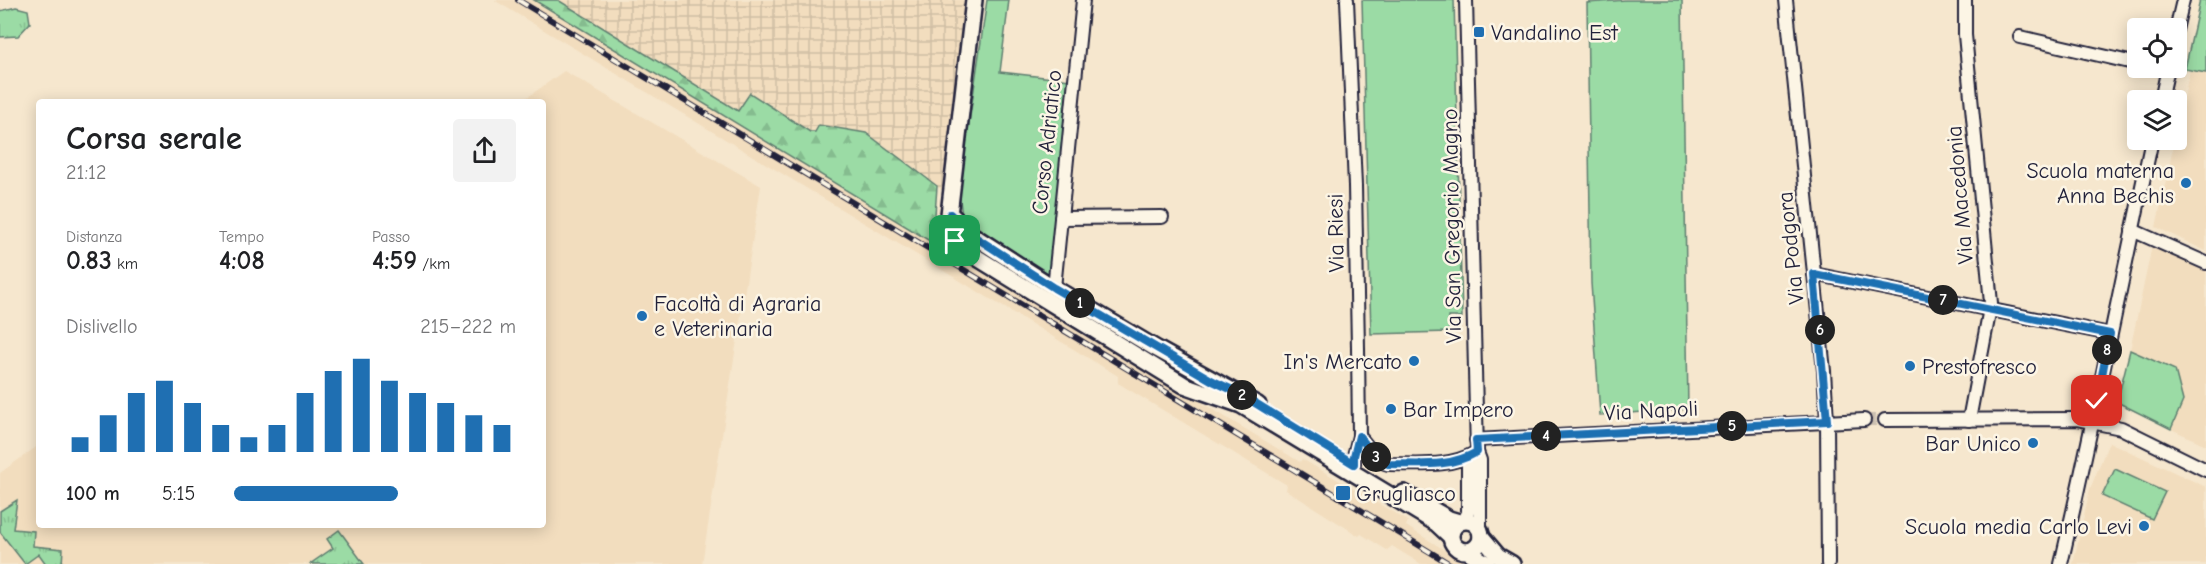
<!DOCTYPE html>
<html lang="it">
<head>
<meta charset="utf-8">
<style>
	:root { --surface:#fff; --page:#f2f2f2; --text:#202124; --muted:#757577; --accent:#1f6fb2 }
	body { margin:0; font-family:"Comic Neue",sans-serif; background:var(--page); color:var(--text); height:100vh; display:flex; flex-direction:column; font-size:22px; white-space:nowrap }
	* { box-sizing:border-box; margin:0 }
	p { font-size:20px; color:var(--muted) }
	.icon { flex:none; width:33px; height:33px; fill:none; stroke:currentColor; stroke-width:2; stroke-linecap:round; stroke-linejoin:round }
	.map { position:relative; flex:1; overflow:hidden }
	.details { position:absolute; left:36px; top:99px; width:510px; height:429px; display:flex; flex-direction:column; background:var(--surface); border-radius:6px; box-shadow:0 3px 15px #0003 }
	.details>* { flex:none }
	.buttons { position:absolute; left:2127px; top:18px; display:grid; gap:12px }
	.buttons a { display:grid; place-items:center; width:60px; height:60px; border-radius:6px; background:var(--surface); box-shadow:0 3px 15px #0003; font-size:30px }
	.pin { position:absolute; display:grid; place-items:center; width:51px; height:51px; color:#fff; margin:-26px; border-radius:12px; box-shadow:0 3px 9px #0006 }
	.km { position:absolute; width:30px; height:30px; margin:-15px; border-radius:50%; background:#222; color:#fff; font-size:16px; line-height:30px; text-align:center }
	.round { display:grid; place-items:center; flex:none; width:63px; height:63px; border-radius:6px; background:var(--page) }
	.overview { display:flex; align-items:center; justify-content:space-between; height:102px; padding:0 30px }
	h1 { font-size:33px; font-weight:600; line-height:45px }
	.metrics { display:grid; grid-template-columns:repeat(3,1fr); gap:9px; height:102px; padding:6px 30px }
	.metrics div { display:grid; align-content:center }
	.metrics b { font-size:26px; font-weight:600 }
	.metrics small { font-size:16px; font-weight:400 }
	.metrics p { font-size:16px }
	.chart { height:168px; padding:12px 30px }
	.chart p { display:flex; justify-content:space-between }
	.chart svg { width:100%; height:108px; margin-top:6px; stroke:var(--accent); stroke-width:6 }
	ul { padding:0 30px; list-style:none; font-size:20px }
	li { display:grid; grid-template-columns:96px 72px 1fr; align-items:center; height:45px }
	li i { height:15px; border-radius:8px; background:var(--accent) }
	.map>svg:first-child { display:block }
	.built { fill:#f2ddbe }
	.industrial { fill:url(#industrial-grid) }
	.grass { fill:url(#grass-tufts); stroke:#5e7e70; stroke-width:1.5 }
	.forest { fill:url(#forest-firs); stroke:#5e7e70; stroke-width:1.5 }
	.park { fill:#9bdba5; stroke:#5e7e70; stroke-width:1.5 }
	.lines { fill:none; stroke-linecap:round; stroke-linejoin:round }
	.minor-tunnel { stroke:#ccc0b1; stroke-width:12; stroke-dasharray:12 6; stroke-linecap:butt }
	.minor-casing { stroke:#22223b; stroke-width:16 }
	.tertiary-casing { stroke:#22223b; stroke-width:20 }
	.minor { stroke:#fcf5e5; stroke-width:12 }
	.tertiary { stroke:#fcf5e5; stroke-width:15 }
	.rail-casing { stroke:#22223b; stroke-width:6 }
	.rail { stroke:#fcf5e5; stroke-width:4; stroke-dasharray:11; stroke-linecap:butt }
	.route-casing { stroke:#fff; stroke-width:12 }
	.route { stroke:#1f6fb2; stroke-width:8 }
	.poi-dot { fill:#1f6fb2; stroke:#fcf5e5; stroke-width:2 }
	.labels { text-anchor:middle; stroke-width:5; stroke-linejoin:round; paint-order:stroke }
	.poi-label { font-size:22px; fill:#22223b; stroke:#fcf5e5; text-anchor:start }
	.street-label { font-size:22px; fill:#22223b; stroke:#fcf5e5 }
</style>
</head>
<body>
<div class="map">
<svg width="2206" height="564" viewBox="0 0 2206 564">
	<defs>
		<pattern id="industrial-grid" width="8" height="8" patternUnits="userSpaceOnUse" patternTransform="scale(1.5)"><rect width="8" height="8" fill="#f2ddbe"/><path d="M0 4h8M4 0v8" fill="none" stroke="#cfbda4"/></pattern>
		<pattern id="grass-tufts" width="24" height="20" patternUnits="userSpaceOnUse" patternTransform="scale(1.5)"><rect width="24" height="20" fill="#9bdba5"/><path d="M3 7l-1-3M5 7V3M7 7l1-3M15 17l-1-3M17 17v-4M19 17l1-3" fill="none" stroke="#85bc8f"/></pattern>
		<pattern id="forest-firs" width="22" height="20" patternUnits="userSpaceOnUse" patternTransform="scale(1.5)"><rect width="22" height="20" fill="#9bdba5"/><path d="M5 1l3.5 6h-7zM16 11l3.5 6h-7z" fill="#85bc8f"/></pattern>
	</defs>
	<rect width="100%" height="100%" fill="#f6e7ce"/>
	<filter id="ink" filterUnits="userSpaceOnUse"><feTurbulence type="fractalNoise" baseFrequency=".0167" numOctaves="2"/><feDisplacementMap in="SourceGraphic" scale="12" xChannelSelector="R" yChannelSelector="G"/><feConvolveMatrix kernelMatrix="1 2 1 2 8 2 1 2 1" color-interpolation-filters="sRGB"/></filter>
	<g filter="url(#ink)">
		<g class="built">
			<path d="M494 0H534L935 244 937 242 947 248 946 251 1129 361 1139 365 1300 462 1302 459 1408 521 1406 526 1467 564H1421L1392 546 1387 550 1361 534 1359 536 1286 490 1287 485 1118 383V376Z"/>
			<path d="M2190 70 2206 73V251L2156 227Z"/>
			<path d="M564 71 761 186 702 564H0V473L39 445V525H543V102H521Z"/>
			<path d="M2152 246 2206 271V445L2171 429 2183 401 2175 370 2130 350Z"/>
			<path d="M2109 442 2206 487V564H2073L2090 489Z"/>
		</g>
		<path class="industrial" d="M558 0H970L945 168 943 191 866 133H810L750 93 739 112Z"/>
		<g class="grass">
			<path d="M16 7 28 10 30 23 18 36 0 37V11Z"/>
			<path d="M17 500 13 529 34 531 33 546 63 549 62 564H46L39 554 25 564 0 532V511Z"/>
			<path d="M339 530 364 564H310L333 548 327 539Z"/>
		</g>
		<path class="forest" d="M534 0H558L738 111 750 93 810 132H815L819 125 866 133 937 186 933 243Z"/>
		<g class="park">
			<path d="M987 0H1009L1000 72 1070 80 1051 277 976 233 962 216 959 192Z"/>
			<path d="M1362 0H1454L1462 317H1449V332L1371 334Z"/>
			<path d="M1625 0H1682L1688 409 1600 415 1591 283 1587 3Z"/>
			<path d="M2200 0H2206V73L2185 69Z"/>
			<path d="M2130 350 2175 370 2183 401 2171 429 2117 402Z"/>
			<path d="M2115 469 2165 492 2152 519 2102 496Z"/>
		</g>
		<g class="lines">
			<path class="minor-tunnel" d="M1864 420H1885"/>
			<g class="minor-casing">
				<g id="minor">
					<path d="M1347 0 1355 186 1358 348 1359 436 1354 456V464"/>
					<path d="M1786 0 1824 371 1827 421 1828 564"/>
					<path d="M1965 0V35L1991 303 1969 420"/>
					<path d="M2176 30 2183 0"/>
					<path d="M2020 37 2138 64"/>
					<path d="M2161 100 2168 68"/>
					<path d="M1061 218 1162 217"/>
					<path d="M2132 230 2206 263"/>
					<path d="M1814 274 2110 334"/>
					<path d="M1054 288 1083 0"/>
					<path d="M1885 420 2077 419 2121 428 2206 470"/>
					<path d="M1359 436 1379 461 1388 464C1419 464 1450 468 1477 452L1466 0"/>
					<path d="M1476 440 1864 420"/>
					<path d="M1464 520 1468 513V461L1477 452 1480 460V531"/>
					<path d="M2061 564C2094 423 2121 281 2152 140"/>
				</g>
			</g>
			<g class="tertiary-casing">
				<g id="tertiary">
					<path d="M974 0 948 223C949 237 958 244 968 252L1184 385 1241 405 1436 523 1450 536"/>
					<path d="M950 214 972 235 1054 288 1157 349 1258 405"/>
					<path d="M1404 493 1449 519 1459 522"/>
					<circle cx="1466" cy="536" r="15"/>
					<path d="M1481 536 1498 556 1512 564"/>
					<path d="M1468 551 1487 564"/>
				</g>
			</g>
			<use href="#minor" class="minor"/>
			<use href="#tertiary" class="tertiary"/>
			<g class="rail-casing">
				<path id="rail" d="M518 0 1450 564"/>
			</g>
			<use href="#rail" class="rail"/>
		</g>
	</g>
	<g class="lines" filter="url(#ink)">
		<g class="route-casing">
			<path id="route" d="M955 241 948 232 950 214 972 235 1054 288 1213 381 1239 393 1354 464V456L1359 436 1379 461 1388 464C1419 464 1450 468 1477 452L1476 440 1827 421 1814 274 2110 334 2097 401"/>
		</g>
		<use href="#route" class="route"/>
	</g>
	<g class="poi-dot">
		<rect x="1473" y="26" width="12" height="12" rx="3"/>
		<circle cx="2186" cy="183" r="6"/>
		<circle cx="642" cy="316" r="6"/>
		<circle cx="1414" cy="361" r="6"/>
		<circle cx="1910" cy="366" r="6"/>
		<circle cx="1391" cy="409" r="6"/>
		<circle cx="2033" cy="443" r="6"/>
		<rect x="1335" y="485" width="16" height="16" rx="3"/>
		<circle cx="2144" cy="526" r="6"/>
	</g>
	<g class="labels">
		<g class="poi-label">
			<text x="1491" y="40">Vandalino Est</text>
			<text x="2174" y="178" text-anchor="end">Scuola materna<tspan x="2174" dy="25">Anna Bechis</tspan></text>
			<text x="654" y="311">Facoltà di Agraria<tspan x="654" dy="25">e Veterinaria</tspan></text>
			<text x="1402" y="369" text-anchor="end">In's Mercato</text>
			<text x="1922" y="374">Prestofresco</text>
			<text x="1403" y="417">Bar Impero</text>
			<text x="2021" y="451" text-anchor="end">Bar Unico</text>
			<text x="1356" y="501">Grugliasco</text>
			<text x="2132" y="534" text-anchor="end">Scuola media Carlo Levi</text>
		</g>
		<g class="street-label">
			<text transform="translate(1046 142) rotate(-84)" y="8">Corso Adriatico</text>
			<text transform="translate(1959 195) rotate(-95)" y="8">Via Macedonia</text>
			<text transform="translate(1451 226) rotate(-91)" y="8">Via San Gregorio Magno</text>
			<text transform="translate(1335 233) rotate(-91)" y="8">Via Riesi</text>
			<text transform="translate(1790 248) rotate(-96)" y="8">Via Podgora</text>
			<text transform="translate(1651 410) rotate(-3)" y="8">Via Napoli</text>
		</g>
	</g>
</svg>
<div class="buttons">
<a><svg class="icon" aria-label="locate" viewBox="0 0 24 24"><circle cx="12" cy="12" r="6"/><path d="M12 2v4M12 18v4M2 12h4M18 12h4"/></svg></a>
<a><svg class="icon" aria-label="layers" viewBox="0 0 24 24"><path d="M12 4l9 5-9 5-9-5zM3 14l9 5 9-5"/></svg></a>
</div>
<div class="pin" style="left:955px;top:241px;background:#1e9e55"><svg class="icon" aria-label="arrive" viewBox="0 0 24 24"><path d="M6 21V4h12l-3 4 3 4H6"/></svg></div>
<div class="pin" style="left:2097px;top:401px;background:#d93025"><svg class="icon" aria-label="check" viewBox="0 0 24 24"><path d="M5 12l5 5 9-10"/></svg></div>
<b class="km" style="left:1080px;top:303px">1</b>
<b class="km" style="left:1242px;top:395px">2</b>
<b class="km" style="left:1376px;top:457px">3</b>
<b class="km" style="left:1546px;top:436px">4</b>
<b class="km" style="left:1732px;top:426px">5</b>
<b class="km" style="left:1820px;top:330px">6</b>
<b class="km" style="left:1943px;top:300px">7</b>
<b class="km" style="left:2107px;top:350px">8</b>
<section class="details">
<div class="overview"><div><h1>Corsa serale</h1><p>21:12</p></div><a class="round"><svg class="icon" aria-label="share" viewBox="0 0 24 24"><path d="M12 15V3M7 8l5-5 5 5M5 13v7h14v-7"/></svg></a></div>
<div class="metrics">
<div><p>Distanza</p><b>0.83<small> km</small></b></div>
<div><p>Tempo</p><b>4:08</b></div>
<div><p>Passo</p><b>4:59<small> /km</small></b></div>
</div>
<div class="chart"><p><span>Dislivello</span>215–222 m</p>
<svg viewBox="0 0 160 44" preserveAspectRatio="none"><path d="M5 44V38M15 44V29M25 44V20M35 44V15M45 44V24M55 44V33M65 44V38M75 44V33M85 44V20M95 44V11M105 44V6M115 44V15M125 44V20M135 44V24M145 44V29M155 44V33"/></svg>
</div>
<ul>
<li><b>100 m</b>5:15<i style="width:58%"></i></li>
</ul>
</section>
</div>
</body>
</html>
